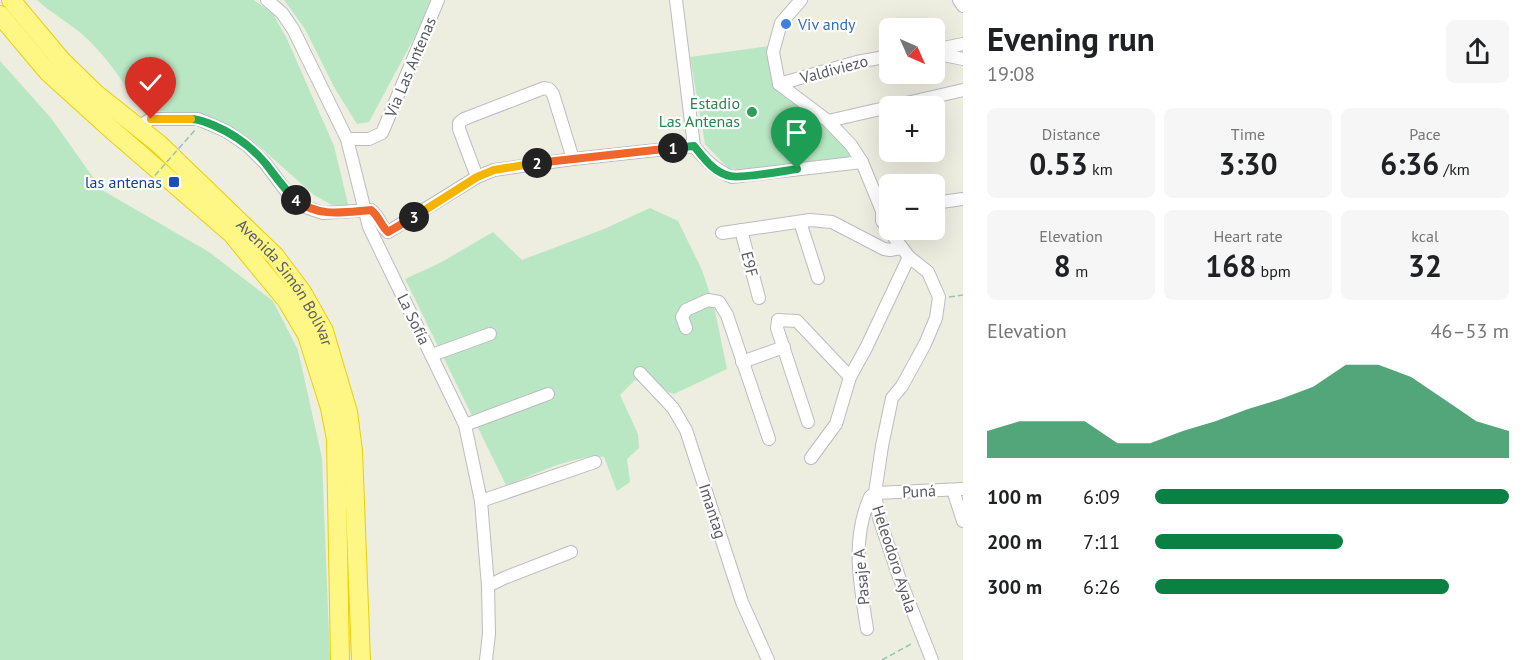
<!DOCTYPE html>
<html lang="en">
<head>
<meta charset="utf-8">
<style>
	:root { --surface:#fff; --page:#f6f6f6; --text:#202124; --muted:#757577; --accent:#0b8043 }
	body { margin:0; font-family:"PT Sans",sans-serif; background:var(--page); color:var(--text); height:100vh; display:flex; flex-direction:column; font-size:22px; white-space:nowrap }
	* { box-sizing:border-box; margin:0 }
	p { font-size:20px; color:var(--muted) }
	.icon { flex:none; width:33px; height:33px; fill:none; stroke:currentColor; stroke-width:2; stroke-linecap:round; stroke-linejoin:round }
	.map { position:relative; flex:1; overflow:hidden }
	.side { display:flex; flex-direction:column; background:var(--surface); width:570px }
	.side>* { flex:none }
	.needle { width:39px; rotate:135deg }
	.controls { position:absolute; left:879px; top:18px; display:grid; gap:12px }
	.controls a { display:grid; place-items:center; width:66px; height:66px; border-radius:9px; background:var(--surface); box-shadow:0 6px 24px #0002; font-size:30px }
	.pin { position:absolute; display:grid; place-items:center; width:51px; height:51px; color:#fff; margin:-62px -26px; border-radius:50% 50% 50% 0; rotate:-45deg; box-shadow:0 0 6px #0007 }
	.pin .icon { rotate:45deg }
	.km { position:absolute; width:30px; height:30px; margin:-15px; border-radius:50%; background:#222; color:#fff; font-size:16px; line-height:30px; text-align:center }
	.round { display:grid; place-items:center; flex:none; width:63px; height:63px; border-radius:9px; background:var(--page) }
	.summary { display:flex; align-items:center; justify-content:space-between; height:102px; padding:0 24px }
	h1 { font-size:33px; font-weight:700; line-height:45px }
	.figures { display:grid; grid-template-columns:repeat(3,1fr); gap:9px; height:102px; padding:6px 24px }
	.figures div { display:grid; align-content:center; border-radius:9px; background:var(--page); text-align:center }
	.figures b { font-size:30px; font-weight:700 }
	.figures small { font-size:16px; font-weight:400 }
	.figures p { font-size:16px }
	.chart { height:168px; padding:12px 24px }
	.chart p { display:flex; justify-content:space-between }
	.chart svg { width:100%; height:108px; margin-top:6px; fill:var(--accent); opacity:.7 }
	ul { padding:0 24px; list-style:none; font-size:20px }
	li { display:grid; grid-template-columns:96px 72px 1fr; align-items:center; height:45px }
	li i { height:15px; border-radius:8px; background:var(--accent) }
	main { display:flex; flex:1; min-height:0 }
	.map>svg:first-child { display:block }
	.green { fill:#bae7c3 }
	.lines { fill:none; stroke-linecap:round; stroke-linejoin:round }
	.minor-casing { stroke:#bbbcc3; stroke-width:14 }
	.highway-casing { stroke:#edcf00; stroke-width:20 }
	.path { stroke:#93c7ac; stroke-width:1.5; stroke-dasharray:6 3; stroke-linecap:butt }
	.minor { stroke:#fff; stroke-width:12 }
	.highway { stroke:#fff785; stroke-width:18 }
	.path-bridge { stroke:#93c7ac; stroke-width:1.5; stroke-dasharray:6 3; stroke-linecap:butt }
	.split-1-casing { stroke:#fff; stroke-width:12 }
	.split-2-casing { stroke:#fff; stroke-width:12 }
	.split-3-casing { stroke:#fff; stroke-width:12 }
	.split-4-casing { stroke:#fff; stroke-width:12 }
	.split-5-casing { stroke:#fff; stroke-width:12 }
	.split-6-casing { stroke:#fff; stroke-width:12 }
	.split-1 { stroke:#22a559; stroke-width:8 }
	.split-2 { stroke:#f0652b; stroke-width:8 }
	.split-3 { stroke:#f5b400; stroke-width:8 }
	.split-4 { stroke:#f0652b; stroke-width:8 }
	.split-5 { stroke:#22a559; stroke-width:8 }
	.split-6 { stroke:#f5b400; stroke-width:8 }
	.shop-dot { fill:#3f7fe0; stroke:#fff; stroke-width:2 }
	.leisure-dot { fill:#2e9e5b; stroke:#fff; stroke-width:2 }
	.transit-dot { fill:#1a4fb4; stroke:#fff; stroke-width:2 }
	.labels { text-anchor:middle; stroke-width:4.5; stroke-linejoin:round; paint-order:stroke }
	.shop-label { font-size:16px; fill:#366cbe; stroke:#fff; text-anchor:start }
	.street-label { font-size:16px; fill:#595b62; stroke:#fff }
	.leisure-label { font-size:16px; fill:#27864d; stroke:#fff; text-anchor:end }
	.transit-label { font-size:16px; fill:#164399; stroke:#fff; text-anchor:end }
</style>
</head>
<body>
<main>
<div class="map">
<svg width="963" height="660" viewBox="0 0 963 660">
	<rect width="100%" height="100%" fill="#edede0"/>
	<g class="green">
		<path d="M37 0H254L273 14 287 39 334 146 349 208 330 204 314 195 252 140 205 116 142 109C123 83 107 56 83 35 68 22 51 13 37 0Z"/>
		<path d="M284 0H430L422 23 369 122 357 124 334 87 305 29Z"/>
		<path d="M769 46 787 96 841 142 850 152 848 159 744 171 728 168 705 144 690 57Z"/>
		<path d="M0 61 51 118 102 190 209 252 273 301 298 350 322 458 330 660H0Z"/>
		<path d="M650 208 678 221 702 270 714 306 727 369 674 394 635 380 620 395 638 434 639 448 627 459 630 482 617 491 604 457C574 454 534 475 506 485L405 279 440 263 493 232 522 260 604 229Z"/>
	</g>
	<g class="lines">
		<g class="minor-casing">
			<g id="minor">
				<path d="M267 0 282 13 293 29 347 139 369 227 465 425 481 501 488 586 489 634 486 660"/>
				<path d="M676 0 694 146C705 160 715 170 732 177L862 162"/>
				<path d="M801 0 781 23 773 52 779 84 828 121 851 145 862 162 882 211V221L909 257 928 272 939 297 936 318 925 344 902 386 892 398 882 446 875 493 879 518 899 577 932 660"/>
				<path d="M959 0 963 6"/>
				<path d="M934 50 963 44"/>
				<path d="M934 53 963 59"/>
				<path d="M779 84 857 62 890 56"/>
				<path d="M828 121 963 90"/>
				<path d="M138 127 151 119H198L226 131 248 146 265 163 286 191 305 207 323 213 371 210C379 216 381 227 388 232L477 177 494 170 573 159 694 146"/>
				<path d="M347 139H369L382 133 438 0"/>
				<path d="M477 177 459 129V123L464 119 544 88 549 89 553 94 573 159"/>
				<path d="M934 203 963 199"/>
				<path d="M800 222 818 278"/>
				<path d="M741 230 759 298"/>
				<path d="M722 233 810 220 832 222 884 249 890 250 901 248"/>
				<path d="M686 328 682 317 686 310 708 300 719 302 727 315 769 439"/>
				<path d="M432 355 490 334"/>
				<path d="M742 362 784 347"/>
				<path d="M640 373 673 408 686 430 742 602 768 660"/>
				<path d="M808 422 777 328 778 320 797 321 850 377"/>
				<path d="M465 425 548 394"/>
				<path d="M811 458 836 424 850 377 866 348 909 257"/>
				<path d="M953 490 963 521"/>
				<path d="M481 501 595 462"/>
				<path d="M488 586 504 578 571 552"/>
				<path d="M867 629C860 584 851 540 870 497L875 493 963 489"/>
			</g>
		</g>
		<g class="highway-casing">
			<g id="highway">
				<path id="s1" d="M11 0 62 61 95 93 159 144 275 256 302 292 324 331 348 412 353 451 361 660"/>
				<path d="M0 15 48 72 111 129 232 234 287 301 307 335 330 408 336 439 340 660"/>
			</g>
		</g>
		<g class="path">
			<path d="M949 297 963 295"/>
			<path d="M882 660 913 643"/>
		</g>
		<use href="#minor" class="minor"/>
		<use href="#highway" class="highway"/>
		<path class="path-bridge" d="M143 189 195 130"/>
	</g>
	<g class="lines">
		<g class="split-1-casing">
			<path id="split-1" d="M673 148 694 146C704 158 714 173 730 176 741 179 783 171 797 169"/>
		</g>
		<g class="split-2-casing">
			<path id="split-2" d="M537 163 673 148"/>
		</g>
		<g class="split-3-casing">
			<path id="split-3" d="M414 217 477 177 494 170 537 163"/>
		</g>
		<g class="split-4-casing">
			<path id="split-4" d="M296 200C319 218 345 212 371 210 379 216 381 226 388 232L414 217"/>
		</g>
		<g class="split-5-casing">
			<path id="split-5" d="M191 119C199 119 205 122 213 125 234 134 252 147 266 164 276 177 284 189 296 200"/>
		</g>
		<g class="split-6-casing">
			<path id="split-6" d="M151 119H191"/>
		</g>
		<use href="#split-1" class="split-1"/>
		<use href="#split-2" class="split-2"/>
		<use href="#split-3" class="split-3"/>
		<use href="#split-4" class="split-4"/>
		<use href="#split-5" class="split-5"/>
		<use href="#split-6" class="split-6"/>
	</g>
	<circle class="shop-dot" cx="786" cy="24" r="6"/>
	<circle class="leisure-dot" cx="752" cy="112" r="6"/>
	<rect class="transit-dot" x="168" y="176" width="12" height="12" rx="3"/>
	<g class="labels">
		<g class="shop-label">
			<text x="798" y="30">Viv andy</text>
		</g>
		<g class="street-label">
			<text transform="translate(410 67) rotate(-67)" y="6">Via Las Antenas</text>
			<text transform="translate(834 69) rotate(-15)" y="6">Valdiviezo</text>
			<text transform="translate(750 264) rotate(75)" y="6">E9F</text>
			<text dy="6" stroke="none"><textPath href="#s1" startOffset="396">Avenida Simón Bolívar</textPath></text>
			<text transform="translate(414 319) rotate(64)" y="6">La Sofía</text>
			<text transform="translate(919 491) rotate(-3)" y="6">Puná</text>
			<text transform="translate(713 511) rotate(72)" y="6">Imantag</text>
			<text transform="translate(895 559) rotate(72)" y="6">Heleodoro Ayala</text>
			<text transform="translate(861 577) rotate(-95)" y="6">Pasaje A</text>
		</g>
		<g class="leisure-label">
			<text x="740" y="109">Estadio<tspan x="740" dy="18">Las Antenas</tspan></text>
		</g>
		<g class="transit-label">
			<text x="162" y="188">las antenas</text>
		</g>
	</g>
</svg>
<div class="controls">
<a><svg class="needle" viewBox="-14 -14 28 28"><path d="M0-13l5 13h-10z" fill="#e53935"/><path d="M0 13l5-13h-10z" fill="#757577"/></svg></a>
<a>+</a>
<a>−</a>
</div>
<div class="pin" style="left:797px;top:169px;background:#1e9e55"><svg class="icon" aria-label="arrive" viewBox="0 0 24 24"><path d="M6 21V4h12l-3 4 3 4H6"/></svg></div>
<div class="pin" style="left:151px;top:119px;background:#d93025"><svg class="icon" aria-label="check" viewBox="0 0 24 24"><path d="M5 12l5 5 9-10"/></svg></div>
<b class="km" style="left:673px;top:148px">1</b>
<b class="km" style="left:537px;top:163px">2</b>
<b class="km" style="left:414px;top:217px">3</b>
<b class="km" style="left:296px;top:200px">4</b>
</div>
<section class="side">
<div class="summary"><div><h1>Evening run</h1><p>19:08</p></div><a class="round"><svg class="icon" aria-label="share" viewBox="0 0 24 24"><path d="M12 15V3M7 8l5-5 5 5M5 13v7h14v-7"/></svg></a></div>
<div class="figures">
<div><p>Distance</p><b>0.53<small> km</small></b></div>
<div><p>Time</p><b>3:30</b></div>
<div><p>Pace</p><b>6:36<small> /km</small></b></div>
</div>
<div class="figures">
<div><p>Elevation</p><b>8<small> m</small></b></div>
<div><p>Heart rate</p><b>168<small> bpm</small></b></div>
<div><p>kcal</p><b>32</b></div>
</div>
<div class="chart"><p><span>Elevation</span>46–53 m</p>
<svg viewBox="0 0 160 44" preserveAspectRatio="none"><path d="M0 44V33L10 29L20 29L30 29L40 38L50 38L60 33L70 29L80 24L90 20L100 15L110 6L120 6L130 11L140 20L150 29L160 33V44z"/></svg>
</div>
<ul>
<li><b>100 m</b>6:09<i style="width:100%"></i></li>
<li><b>200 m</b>7:11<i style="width:53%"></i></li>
<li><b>300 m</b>6:26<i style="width:83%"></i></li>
</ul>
</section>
</main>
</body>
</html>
